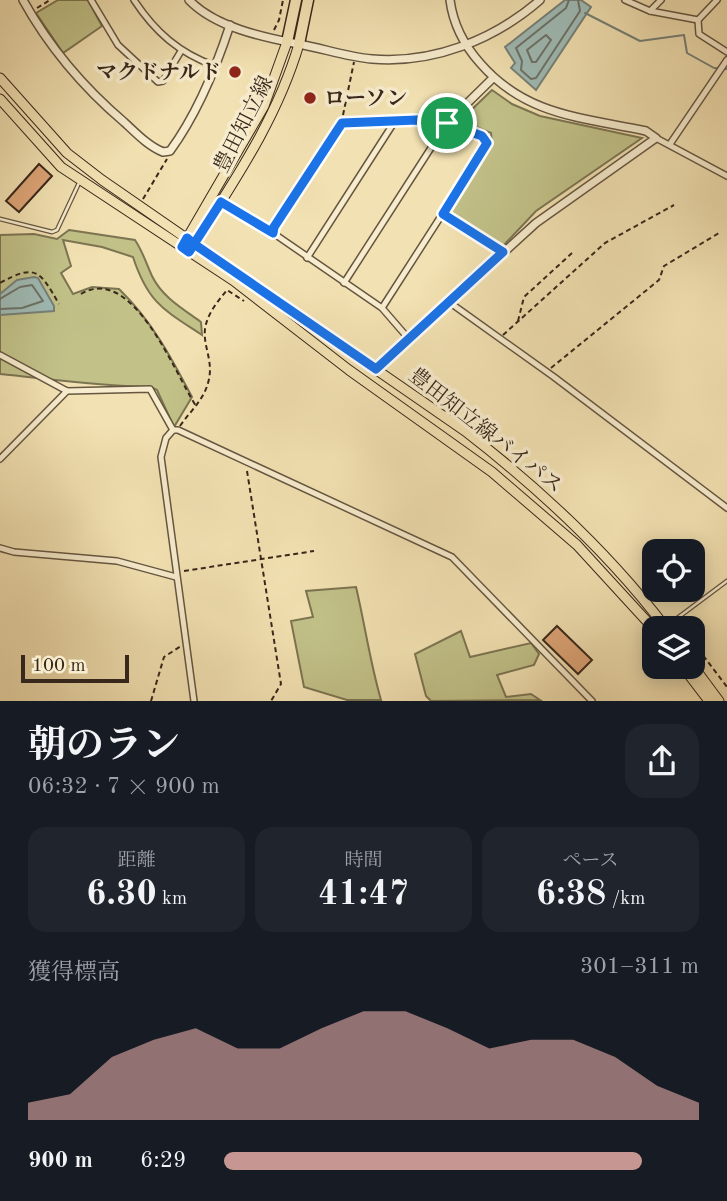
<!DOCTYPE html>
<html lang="ja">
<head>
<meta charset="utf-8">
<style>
	:root { --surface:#171b24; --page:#20242c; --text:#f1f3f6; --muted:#9ea1a6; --accent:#c59692 }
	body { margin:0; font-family:"Old Standard TT","Noto Serif JP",serif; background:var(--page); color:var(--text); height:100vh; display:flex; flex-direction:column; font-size:26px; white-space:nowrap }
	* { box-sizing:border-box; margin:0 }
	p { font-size:23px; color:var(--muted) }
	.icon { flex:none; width:38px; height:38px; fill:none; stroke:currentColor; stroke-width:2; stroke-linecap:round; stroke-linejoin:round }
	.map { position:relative; height:701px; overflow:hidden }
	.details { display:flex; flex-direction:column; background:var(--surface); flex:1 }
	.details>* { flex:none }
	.buttons { position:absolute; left:642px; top:539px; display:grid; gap:14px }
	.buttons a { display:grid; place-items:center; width:63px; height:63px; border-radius:14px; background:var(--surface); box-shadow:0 4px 18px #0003; font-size:35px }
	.scale { position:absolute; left:21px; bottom:18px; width:108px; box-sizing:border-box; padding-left:7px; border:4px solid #38271b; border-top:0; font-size:19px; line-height:24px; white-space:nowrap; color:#38271b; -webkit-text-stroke:5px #f7eccd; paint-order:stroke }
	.pin { position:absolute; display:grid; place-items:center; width:60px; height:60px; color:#fff; margin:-30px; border:4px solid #fff; border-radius:50%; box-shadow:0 2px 7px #0007 }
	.round { display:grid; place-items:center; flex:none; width:74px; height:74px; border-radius:21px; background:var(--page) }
	.headline { display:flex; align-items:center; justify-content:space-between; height:119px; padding:0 28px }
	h1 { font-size:38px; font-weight:700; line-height:52px }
	.stats { display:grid; grid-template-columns:repeat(3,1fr); gap:10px; height:119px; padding:7px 28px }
	.stats div { display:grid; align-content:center; border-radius:18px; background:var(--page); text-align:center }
	.stats b { font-size:35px; font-weight:700 }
	.stats small { font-size:19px; font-weight:400 }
	.stats p { font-size:19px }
	.chart { height:196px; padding:14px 28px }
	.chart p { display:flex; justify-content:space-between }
	.chart svg { width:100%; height:126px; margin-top:7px; fill:var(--accent); opacity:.7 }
	ul { padding:0 28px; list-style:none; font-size:23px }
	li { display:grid; grid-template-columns:112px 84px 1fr; align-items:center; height:52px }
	li i { height:18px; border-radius:9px; background:var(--accent) }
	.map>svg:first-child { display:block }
	.green { fill:#c1c188; stroke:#7c7452; stroke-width:2 }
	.water { fill:#9fbbb6; stroke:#768078; stroke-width:2 }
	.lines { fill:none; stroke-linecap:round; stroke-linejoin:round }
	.shore { stroke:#6c7168; stroke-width:2 }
	.stream { stroke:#768078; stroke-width:2 }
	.building { fill:#dea577; stroke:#38271b; stroke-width:2 }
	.service-casing { stroke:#665641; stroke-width:5 }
	.minor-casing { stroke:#665641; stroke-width:8 }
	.tertiary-casing { stroke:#665641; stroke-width:10 }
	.primary-casing { stroke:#38271b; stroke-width:11 }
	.motorway-casing { stroke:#38271b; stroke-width:13 }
	.path { stroke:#38271b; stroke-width:2; stroke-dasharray:5 3.5; stroke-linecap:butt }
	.service { stroke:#f7eccd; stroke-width:2.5 }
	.minor { stroke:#f7eccd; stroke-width:5 }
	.tertiary { stroke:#f7eccd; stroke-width:7 }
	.primary { stroke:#f2e1b2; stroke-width:9 }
	.motorway { stroke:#f2e1b2; stroke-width:10 }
	.route-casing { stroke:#fff; stroke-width:14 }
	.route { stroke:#1a73e8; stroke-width:9 }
	.poi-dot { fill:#8f2418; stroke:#f7eccd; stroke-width:2.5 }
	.labels { text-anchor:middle; stroke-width:7; stroke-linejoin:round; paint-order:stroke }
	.poi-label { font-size:21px; font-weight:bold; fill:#38271b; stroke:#f7eccd; text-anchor:end }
	.street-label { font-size:21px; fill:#38271b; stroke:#f7eccd }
</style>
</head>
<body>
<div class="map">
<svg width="727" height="701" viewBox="0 0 727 701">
	<rect width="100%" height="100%" fill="#f2e1b2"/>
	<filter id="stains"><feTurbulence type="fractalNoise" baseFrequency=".00286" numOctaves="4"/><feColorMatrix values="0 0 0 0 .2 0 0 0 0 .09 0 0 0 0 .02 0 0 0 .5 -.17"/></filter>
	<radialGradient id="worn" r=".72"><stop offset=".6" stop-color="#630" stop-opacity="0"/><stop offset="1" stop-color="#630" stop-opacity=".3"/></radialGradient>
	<g class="green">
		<path d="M58 0H88L102 26 63 53 36 13Z"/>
		<path d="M492 90 512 104 540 116 642 138 536 211 503 246 448 213 492 146 491 133 464 122V117Z"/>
		<path d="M69 230 135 240C143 252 146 263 152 276 162 297 183 309 201 322L202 335C164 310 148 303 133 257L102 247 63 240 71 266 61 273 73 294 92 287 119 289C152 321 171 357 192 397L174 427 157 390 151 387C100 386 50 379 0 374V235L34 234 57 239Z"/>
		<path d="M356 587C365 625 370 662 381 700H347L304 687 291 621 313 617 306 591Z"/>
		<path d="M461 631 470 657 531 643 539 654 534 665 497 675 506 697 531 694 540 700 431 701 426 696 415 654Z"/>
	</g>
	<g class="water">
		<path d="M565 0H581L591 7 536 90 511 68 515 63 505 47Z"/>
		<path d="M34 277 38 278 54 306V311L0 315V294L17 280Z"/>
	</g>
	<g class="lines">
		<g class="shore">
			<path d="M569 0 566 8 516 48 522 61 521 70 531 79 536 78 580 11 578 0"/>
			<path d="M546 35 551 40 536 62H532L527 50Z"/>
			<path d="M0 299 20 287 32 285 43 301 22 308 0 309"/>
		</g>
		<path class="stream" d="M585 13 640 41 684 35 687 53 714 68 727 69"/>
	</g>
	<g class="building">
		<path d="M39 164 52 176 19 212 6 201Z"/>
		<path d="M557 626 592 660 578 674 543 640Z"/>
	</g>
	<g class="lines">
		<g class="service-casing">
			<g id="service">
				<path d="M0 219 52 232 57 230 79 183"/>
				<path d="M668 625 727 581"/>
			</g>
		</g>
		<g class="minor-casing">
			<g id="minor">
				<path d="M91 0 118 45 158 82 163 81 181 51"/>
				<path d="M134 0C155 32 179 53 215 66"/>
				<path d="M625 0 650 11 698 20 717 0"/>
				<path d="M650 11 661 0"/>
				<path d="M698 20 699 34 727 52"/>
				<path d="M656 138 727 176"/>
				<path d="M670 144 727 60"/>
				<path d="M443 214 503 252"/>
				<path d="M307 258 395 121"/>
				<path d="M344 283 447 123"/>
				<path d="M449 302 554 377 727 508"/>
				<path d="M382 308 486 146 487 140 482 136 432 120 342 123 274 227 273 233 382 308 408 338"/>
				<path d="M0 355 67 391 150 389 173 430"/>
				<path d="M173 430H178L452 557 592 701"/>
				<path d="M173 430 166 438 161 457 194 701"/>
				<path d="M0 459 67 391"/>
				<path d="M0 548 14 552 117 561 176 577"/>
			</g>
		</g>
		<g class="tertiary-casing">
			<g id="tertiary">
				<path d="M23 0C49 47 83 87 124 122 136 133 148 146 163 152L170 151C197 114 216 68 230 25"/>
				<path d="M189 0C215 27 262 37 298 44 322 48 347 57 372 59 433 64 494 40 540 0"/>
				<path d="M447 123 493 78"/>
				<path d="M376 369 536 223 656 138 646 131C581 117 526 116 480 63 464 45 453 23 450 0"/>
			</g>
		</g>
		<g class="primary-casing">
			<g id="primary">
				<path d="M0 78 67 153 102 180 465 431C540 489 609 553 666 628"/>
				<path d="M0 99 61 167 234 281 349 370 492 472 577 545 654 629"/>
				<path d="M185 242 264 106 287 42"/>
				<path d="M193 246C234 181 277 119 299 44"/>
				<path d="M693 666 719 701"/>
				<path d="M683 667 709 701"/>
			</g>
		</g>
		<g class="motorway-casing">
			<g id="motorway">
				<path d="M287 42 296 0"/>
				<path d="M299 44 308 0"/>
			</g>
		</g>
		<g class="path">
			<path d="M37 8 50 0"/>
			<path d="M274 30 279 20 283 0"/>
			<path d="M343 115 354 62"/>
			<path d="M143 199 167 159"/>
			<path d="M228 206 268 230"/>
			<path d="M0 283C36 263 40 271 59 304"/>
			<path d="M81 294C133 263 175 374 196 406"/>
			<path d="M518 321 524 297 572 253"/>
			<path d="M503 335 605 243 674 205"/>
			<path d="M551 368 659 280 664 266 719 233"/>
			<path d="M180 426C191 410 205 399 209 379 213 360 203 346 205 329 207 314 218 301 227 290L244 301"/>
			<path d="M247 471 281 684 271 701"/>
			<path d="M184 571 314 551"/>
			<path d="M693 642 727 687"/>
			<path d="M151 701 164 657 181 646"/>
		</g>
		<use href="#service" class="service"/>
		<use href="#minor" class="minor"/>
		<use href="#tertiary" class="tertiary"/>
		<use href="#primary" class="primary"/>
		<use href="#motorway" class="motorway"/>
	</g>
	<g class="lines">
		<g class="route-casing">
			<path id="route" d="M447 123 417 120 342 123 274 227 273 233 221 202 194 244 187 238 182 247 189 252 194 244 376 369 503 252 443 214 487 143 482 136 447 123"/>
		</g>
		<use href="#route" class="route"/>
	</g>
	<g class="poi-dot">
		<circle cx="235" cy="72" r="7"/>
		<circle cx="310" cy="98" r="7"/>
	</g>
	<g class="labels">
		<g class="poi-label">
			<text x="221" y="79">マクドナルド</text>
			<text x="324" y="105" text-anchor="start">ローソン</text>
		</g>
		<g class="street-label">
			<text transform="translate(243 124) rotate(-63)" y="7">豊田知立線</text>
			<text transform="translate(486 430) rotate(38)" y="7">豊田知立線バイパス</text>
		</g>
	</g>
	<rect width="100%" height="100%" filter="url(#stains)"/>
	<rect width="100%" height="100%" fill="url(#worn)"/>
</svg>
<div class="buttons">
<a><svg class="icon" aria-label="locate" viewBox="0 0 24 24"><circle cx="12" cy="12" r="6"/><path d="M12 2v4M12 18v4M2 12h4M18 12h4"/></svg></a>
<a><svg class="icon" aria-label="layers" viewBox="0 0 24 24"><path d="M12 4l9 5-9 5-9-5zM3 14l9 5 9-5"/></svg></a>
</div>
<div class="scale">100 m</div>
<div class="pin" style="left:447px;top:123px;background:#1e9e55"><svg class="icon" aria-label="arrive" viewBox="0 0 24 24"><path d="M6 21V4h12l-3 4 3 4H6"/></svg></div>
</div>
<section class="details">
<div class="headline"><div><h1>朝のラン</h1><p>06:32 · 7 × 900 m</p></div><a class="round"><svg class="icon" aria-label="share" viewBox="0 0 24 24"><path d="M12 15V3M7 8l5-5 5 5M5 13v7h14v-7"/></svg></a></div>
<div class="stats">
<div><p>距離</p><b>6.30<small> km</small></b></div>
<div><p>時間</p><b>41:47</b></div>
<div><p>ペース</p><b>6:38<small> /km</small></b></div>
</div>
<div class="chart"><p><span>獲得標高</span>301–311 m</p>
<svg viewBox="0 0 160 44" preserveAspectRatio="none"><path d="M0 44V38L10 35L20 22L30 16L40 12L50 19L60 19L70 12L80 6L90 6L100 12L110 19L120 16L130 16L140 22L150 32L160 38V44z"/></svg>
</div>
<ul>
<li><b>900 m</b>6:29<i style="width:88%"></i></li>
</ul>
</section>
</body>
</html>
